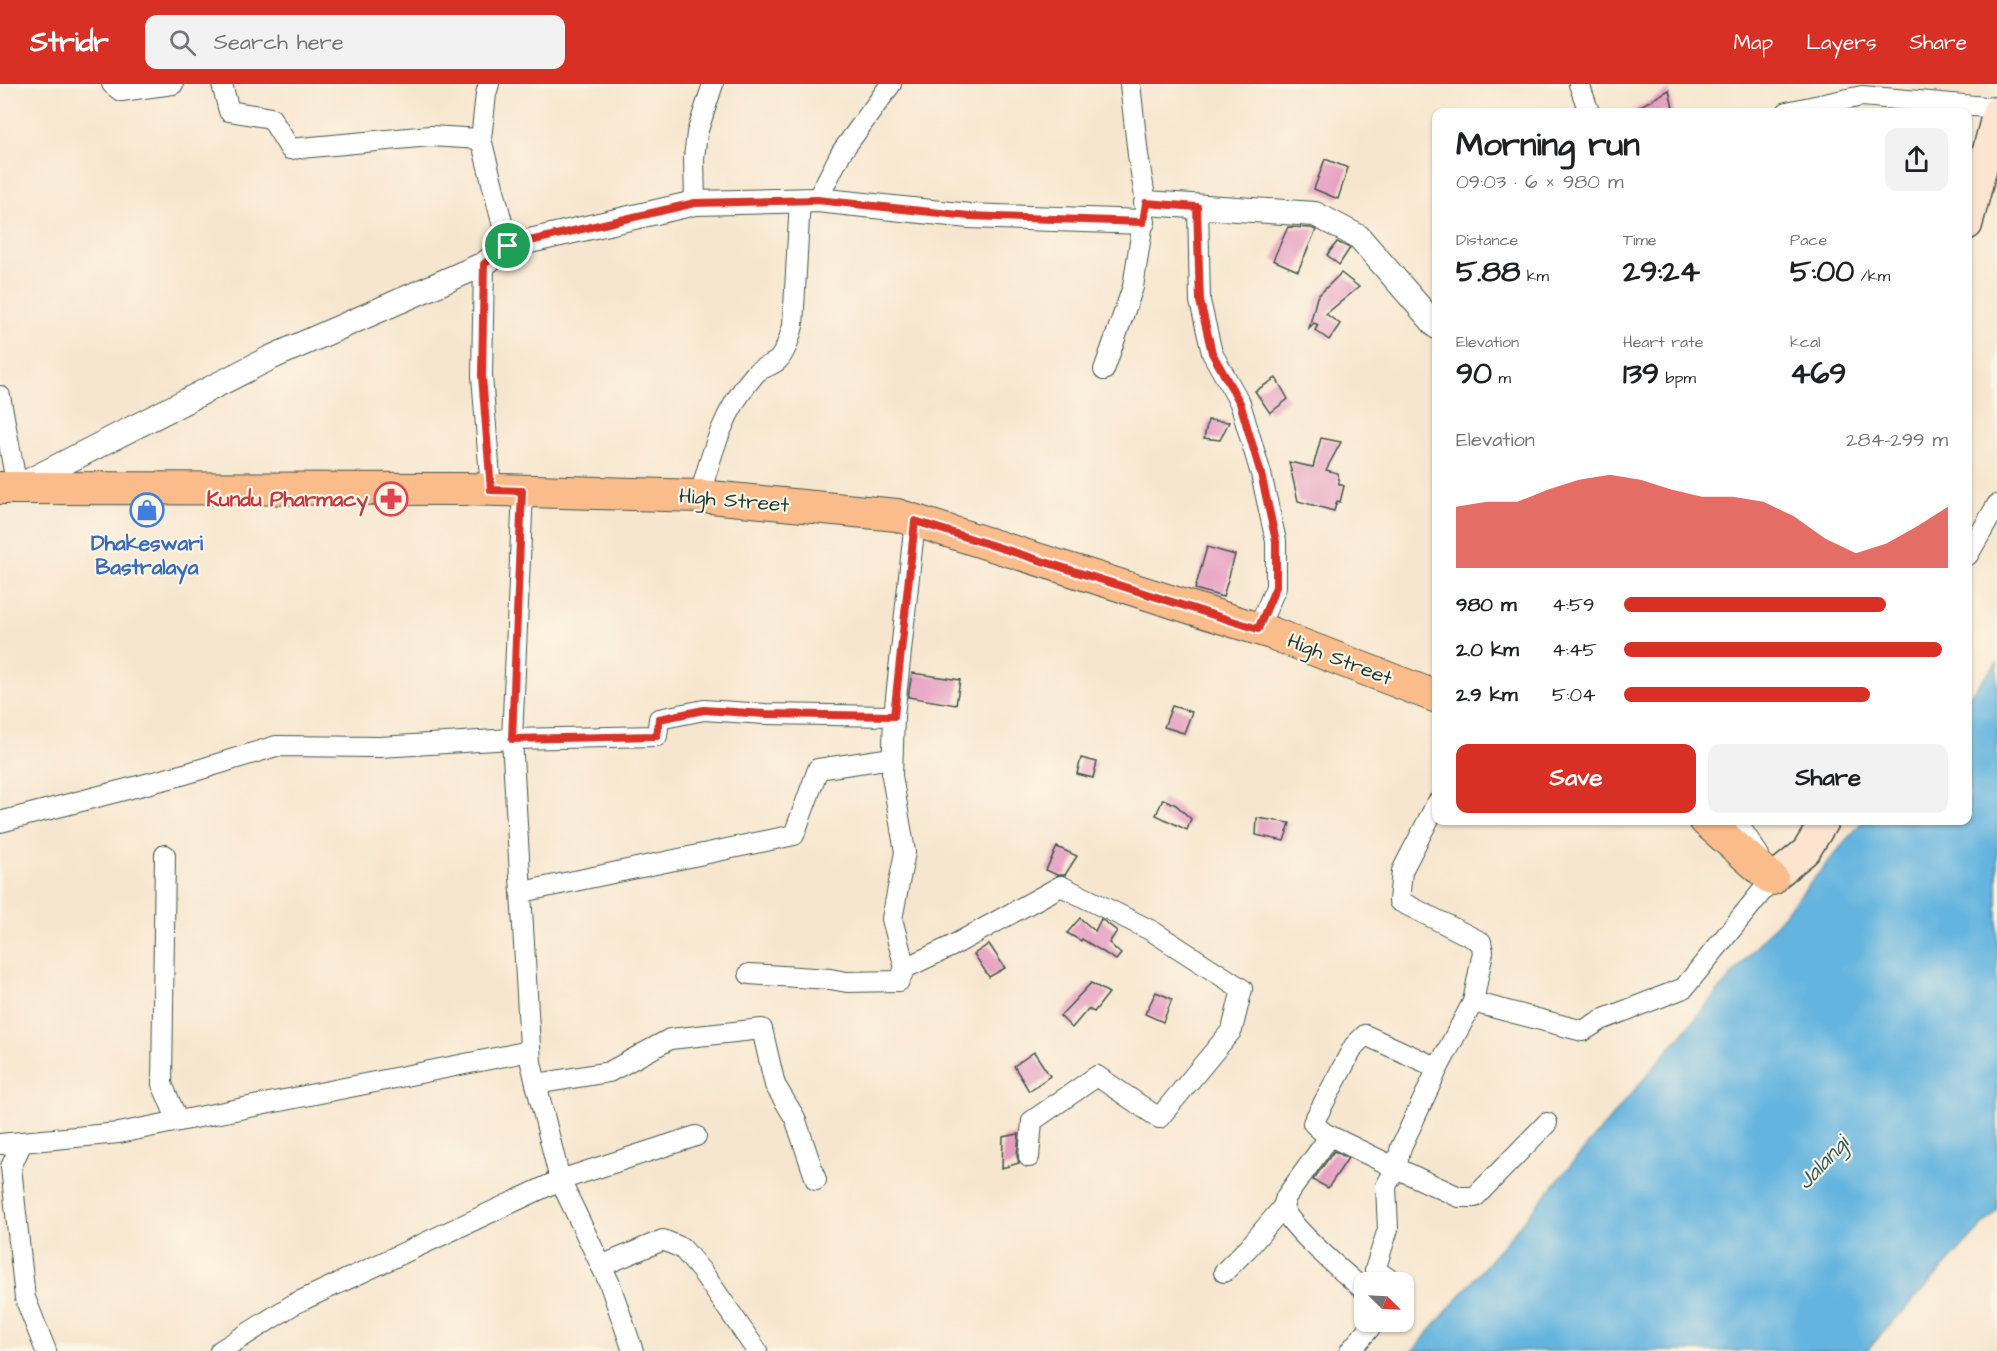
<!DOCTYPE html>
<html lang="en">
<head>
<meta charset="utf-8">
<style>
	:root { --surface:#fff; --page:#f2f2f2; --text:#202124; --muted:#757577; --accent:#d93025 }
	body { margin:0; font-family:"Architects Daughter",sans-serif; background:var(--page); color:var(--text); height:100vh; display:flex; flex-direction:column; font-size:22px; white-space:nowrap }
	* { box-sizing:border-box; margin:0 }
	p { font-size:20px; color:var(--muted) }
	.icon { flex:none; width:33px; height:33px; fill:none; stroke:currentColor; stroke-width:2; stroke-linecap:round; stroke-linejoin:round }
	.map { position:relative; flex:1; overflow:hidden }
	.drawer { position:absolute; left:1432px; top:24px; width:540px; height:717px; display:flex; flex-direction:column; background:var(--surface); border-radius:12px; box-shadow:0 2px 4px #0004 }
	.drawer>* { flex:none }
	.needle { width:39px; rotate:114deg }
	.tools { position:absolute; left:1354px; top:1188px; display:grid; gap:12px }
	.tools a { display:grid; place-items:center; width:60px; height:60px; border-radius:12px; background:var(--surface); box-shadow:0 2px 4px #0004; font-size:30px }
	.pin { position:absolute; display:grid; place-items:center; width:51px; height:51px; color:#fff; margin:-26px; border:3px solid #fff; border-radius:50%; box-shadow:0 2px 6px #0007 }
	.round { display:grid; place-items:center; flex:none; width:63px; height:63px; border-radius:12px; background:var(--page) }
	.headline { display:flex; align-items:center; justify-content:space-between; height:102px; padding:0 24px }
	h1 { font-size:33px; font-weight:800; line-height:45px }
	.figures { display:grid; grid-template-columns:repeat(3,1fr); gap:9px; height:102px; padding:6px 24px }
	.figures div { display:grid; align-content:center }
	.figures b { font-size:30px; font-weight:800 }
	.figures small { font-size:16px; font-weight:400 }
	.figures p { font-size:16px }
	.chart { height:168px; padding:12px 24px }
	.chart p { display:flex; justify-content:space-between }
	.chart svg { width:100%; height:108px; margin-top:6px; fill:var(--accent); opacity:.7 }
	.cta { display:flex; gap:12px; margin-top:auto; padding:12px 24px }
	.cta a { flex:1; height:69px; border-radius:12px; background:var(--accent); color:#fff; font-size:24px; font-weight:800; line-height:69px; text-align:center }
	.cta a+a { background:var(--page); color:var(--text) }
	ul { padding:0 24px; list-style:none; font-size:20px }
	li { display:grid; grid-template-columns:96px 72px 1fr; align-items:center; height:45px }
	li i { height:15px; border-radius:8px; background:var(--accent) }
	header { display:flex; align-items:center; gap:36px; box-sizing:border-box; height:84px; padding:0 30px; background:var(--accent); color:#fff }
	header strong { font-size:28px }
	nav { display:flex; gap:33px; margin-inline-start:auto; font-size:21px }
	.search { width:420px; height:54px; background:var(--page); display:flex; align-items:center; gap:15px; box-sizing:border-box; padding:0 21px; border-radius:12px; color:var(--muted); font-size:22px }
	.map>svg:first-child { display:block }
	.water { fill:#64b4df; stroke:#42788a; stroke-width:1.5 }
	.building { fill:#e69cc1 }
	.lines { fill:none; stroke-linecap:round; stroke-linejoin:round }
	.minor-casing { stroke:#3f564b; stroke-width:22 }
	.tertiary-casing { stroke:#3f564b; stroke-width:26 }
	.secondary-casing { stroke:#3f564b; stroke-width:31 }
	.primary-casing { stroke:#3f564b; stroke-width:34 }
	.minor { stroke:#fff; stroke-width:20 }
	.tertiary { stroke:#fff; stroke-width:24 }
	.secondary { stroke:#fde4d1; stroke-width:28 }
	.primary { stroke:#fabc8b; stroke-width:32 }
	.route-casing { stroke:#fff; stroke-width:12 }
	.route { stroke:#d93025; stroke-width:8 }
	.labels { text-anchor:middle; stroke-width:4.5; stroke-linejoin:round; paint-order:stroke }
	.health-label { font-size:21px; font-weight:bold; fill:#be3a42; stroke:#fcf5e5; text-anchor:end }
	.street-label { font-size:21px; fill:#1f3d34; stroke:#fcf5e5 }
	.shop-label { font-size:21px; font-weight:bold; fill:#366cbe; stroke:#fcf5e5 }
	.water-label { font-size:22px; font-style:italic; fill:#305b5f; stroke:#fcf5e5 }
</style>
</head>
<body>
<header>
<strong>Stridr</strong>
<div class="search"><svg class="icon" aria-label="search" viewBox="0 0 24 24"><circle cx="10" cy="10" r="6"/><path d="M15 15l6 6"/></svg>Search here</div>
<nav><a>Map</a><a>Layers</a><a>Share</a></nav>
</header>
<div class="map">
<svg width="1997" height="1267" viewBox="0 0 1997 1267">
	<rect width="100%" height="100%" fill="#fcf5e5"/>
	<filter id="ink" filterUnits="userSpaceOnUse"><feTurbulence type="fractalNoise" baseFrequency=".0167" numOctaves="2"/><feDisplacementMap in="SourceGraphic" scale="12" xChannelSelector="R" yChannelSelector="G"/><feConvolveMatrix kernelMatrix="1 2 1 2 8 2 1 2 1" color-interpolation-filters="sRGB"/></filter>
	<filter id="wash" filterUnits="userSpaceOnUse"><feTurbulence type="fractalNoise" baseFrequency=".008" numOctaves="4" result="noise"/><feDisplacementMap in="SourceGraphic" scale="24" xChannelSelector="R" yChannelSelector="G"/><feGaussianBlur stdDeviation="1.35" result="paint"/><feColorMatrix in="noise" values="0 0 0 0 0 0 0 0 0 0 0 0 0 0 0 0 0 1.4 0 .05"/><feComposite in="paint" operator="in"/></filter>
	<g filter="url(#wash)">
		<rect width="100%" height="100%" fill="#f7e6cf"/>
		<path class="water" d="M1997 579V1126L1866 1267H1413L1863 737 1968 736V613Z"/>
		<g id="blocks">
			<g class="building">
				<path d="M1669 6 1674 28H1630Z"/>
				<path d="M1325 75 1348 84 1338 115 1314 105Z"/>
				<path d="M1288 143 1311 144 1316 146 1298 187 1273 176Z"/>
				<path d="M1337 158 1350 164 1339 181 1327 171Z"/>
				<path d="M1341 189 1359 203 1326 230 1340 240 1329 256 1315 246 1318 241 1314 239 1309 244 1317 213Z"/>
				<path d="M1276 294 1288 315 1270 329 1255 307Z"/>
				<path d="M1208 336 1229 338 1220 356 1204 354Z"/>
				<path d="M1321 354 1341 358 1326 386 1338 389 1339 400 1344 402 1340 418 1337 417 1334 427 1298 417 1289 378 1313 383Z"/>
				<path d="M1207 463 1235 471 1223 513 1195 505Z"/>
				<path d="M912 589 960 596 956 621 908 613Z"/>
				<path d="M1172 622 1192 628 1184 649 1164 643Z"/>
				<path d="M1081 674 1097 678 1093 694 1077 690Z"/>
				<path d="M1163 715 1176 721 1191 735 1187 746 1156 731Z"/>
				<path d="M1257 734 1290 739 1284 757 1256 751Z"/>
				<path d="M1057 763 1077 772 1065 791H1057L1046 786Z"/>
				<path d="M1080 834 1095 847 1101 835 1117 847 1109 859 1121 870 1116 876 1082 855 1081 857 1067 849Z"/>
				<path d="M989 860 1005 884 989 893 974 870Z"/>
				<path d="M1091 899 1109 909 1094 928 1088 925 1072 944 1060 932Z"/>
				<path d="M1156 908 1172 915 1163 938 1145 930Z"/>
				<path d="M1034 968 1050 992 1029 1007 1014 982Z"/>
				<path d="M1019 1050 1017 1072 1019 1079 1002 1084 1003 1053Z"/>
				<path d="M1334 1067 1348 1074 1328 1104 1313 1096Z"/>
			</g>
		</g>
	</g>
	<g filter="url(#ink)">
		<use href="#blocks" fill-opacity="0" stroke="#3f564b" stroke-width="1.5"/>
		<g class="lines">
			<g class="minor-casing">
				<g id="minor">
					<path d="M112 0 121 7 173 0"/>
					<path d="M222 0 229 27 271 34 290 65 430 52 481 55"/>
					<path d="M489 0 486 10 481 55 508 162"/>
					<path d="M1579 0 1589 28"/>
					<path d="M1787 28 1862 12 1997 24"/>
					<path d="M817 116 841 69 891 0"/>
					<path d="M695 119 694 74 697 49 713 0"/>
					<path d="M1198 123 1200 217 1212 269 1240 319 1261 390 1276 457V503L1258 545"/>
					<path d="M484 180 482 292 491 406"/>
					<path d="M1104 286 1133 203 1146 119 1138 71 1130 0"/>
					<path d="M0 312 17 403"/>
					<path d="M523 407 512 655 531 979 560 1096 609 1198 633 1267"/>
					<path d="M700 412C711 369 725 324 755 290 761 283 772 282 778 276 786 268 790 252 793 242L800 116"/>
					<path d="M1968 471 1997 421"/>
					<path d="M0 738 185 690 276 662 380 663 512 655 657 652 659 635 704 626 765 630 894 632"/>
					<path d="M165 771 162 1000 178 1037"/>
					<path d="M527 807 794 751 818 685 892 674"/>
					<path d="M905 884 952 862 1061 802 1152 847 1242 905 1232 946 1159 1034 1097 992 1032 1037 1029 1073"/>
					<path d="M749 890 830 895 847 898 899 897 905 884 892 835 905 768 892 692 894 632 915 437"/>
					<path d="M1473 918 1583 947 1601 936 1684 904 1772 795"/>
					<path d="M1438 984 1365 951 1354 962 1313 1039 1324 1049 1396 1084 1459 1113H1475L1547 1039"/>
					<path d="M536 1000 609 988 670 955 762 945 775 1001 795 1034 816 1096"/>
					<path d="M1330 1052 1286 1113 1283 1123C1289 1143 1347 1191 1365 1207"/>
					<path d="M22 1058 11 1083 25 1214 46 1267"/>
					<path d="M0 1060 119 1049 530 967"/>
					<path d="M601 1182 663 1156 682 1164 703 1189 757 1267"/>
					<path d="M1224 1188 1249 1163 1283 1123"/>
					<path d="M1394 1198 1375 1186 1388 1145 1386 1102 1396 1084 1401 1063 1438 984 1473 918 1483 868 1481 858 1399 817 1402 787 1437 719"/>
					<path d="M220 1267 294 1220 560 1096 696 1052"/>
					<path d="M1350 1267 1375 1238"/>
				</g>
			</g>
			<g class="tertiary-casing">
				<g id="tertiary">
					<path d="M1146 119 1315 130 1359 153 1437 243"/>
					<path d="M17 403 270 274 484 180 508 162 695 119 817 116 969 132 1143 138"/>
					<path d="M1733 736 1757 772"/>
				</g>
			</g>
			<g class="secondary-casing">
				<g id="secondary">
					<path d="M1968 141 1997 27"/>
					<path d="M1772 795 1806 767 1825 736"/>
				</g>
			</g>
			<g class="primary-casing">
				<g id="primary">
					<path d="M0 404 463 405 700 412 897 431 1271 549 1437 613"/>
					<path d="M1705 736 1772 795"/>
				</g>
			</g>
			<use href="#minor" class="minor"/>
			<use href="#tertiary" class="tertiary"/>
			<use href="#secondary" class="secondary"/>
			<use href="#primary" class="primary"/>
		</g>
	</g>
	<g class="lines" filter="url(#ink)">
		<g class="route-casing">
			<path id="route" d="M817 116 969 132 1143 138 1146 119 1197 123 1200 217 1212 269 1240 319 1261 390 1276 457V503L1258 545 915 437 894 632 765 630 704 626 659 635 657 652 512 655 522 407 491 406 482 292 484 180 508 162 695 119Z"/>
		</g>
		<use href="#route" class="route"/>
	</g>
	<defs>
		<g id="pharmacy-ring" transform="scale(1.725)"><circle r="9.5" fill="#fcf5e5" stroke="#e0444e" stroke-width="1.5"/><path d="M-2-6h4v4h4v4h-4v4h-4v-4h-4v-4h4Z" fill="#e0444e"/></g>
		<g id="shop-ring" transform="scale(1.725)"><circle r="9.5" fill="#fcf5e5" stroke="#3f7fe0" stroke-width="1.5"/><path d="M-5-2.5h2.3a2.7 3.5 0 0 1 5.4 0H5L5.5 6h-11ZM-1.5-2.5h3a1.5 2.3 0 0 0-3 0Z" fill="#3f7fe0"/></g>
	</defs>
	<g fill-rule="evenodd">
		<use href="#pharmacy-ring" x="391" y="415"/>
		<use href="#shop-ring" x="147" y="426"/>
	</g>
	<g class="labels">
		<g class="health-label">
			<text x="368" y="422">Kundu Pharmacy</text>
		</g>
		<g class="street-label">
			<text transform="translate(734 416) rotate(5)" y="7">High Street</text>
			<text transform="translate(1340 575) rotate(21)" y="7">High Street</text>
		</g>
		<g class="shop-label">
			<text x="147" y="466">Dhakeswari<tspan x="147" dy="24">Bastralaya</tspan></text>
		</g>
		<g class="water-label">
			<text transform="translate(1822 1078) rotate(-47)" y="8">Jalangi</text>
		</g>
	</g>
</svg>
<div class="tools">
<a><svg class="needle" viewBox="-14 -14 28 28"><path d="M0-13l5 13h-10z" fill="#e53935"/><path d="M0 13l5-13h-10z" fill="#757577"/></svg></a>
</div>
<div class="pin" style="left:508px;top:162px;background:#1e9e55"><svg class="icon" aria-label="arrive" viewBox="0 0 24 24"><path d="M6 21V4h12l-3 4 3 4H6"/></svg></div>
<section class="drawer">
<div class="headline"><div><h1>Morning run</h1><p>09:03 · 6 × 980 m</p></div><a class="round"><svg class="icon" aria-label="share" viewBox="0 0 24 24"><path d="M12 15V3M7 8l5-5 5 5M5 13v7h14v-7"/></svg></a></div>
<div class="figures">
<div><p>Distance</p><b>5.88<small> km</small></b></div>
<div><p>Time</p><b>29:24</b></div>
<div><p>Pace</p><b>5:00<small> /km</small></b></div>
</div>
<div class="figures">
<div><p>Elevation</p><b>90<small> m</small></b></div>
<div><p>Heart rate</p><b>139<small> bpm</small></b></div>
<div><p>kcal</p><b>469</b></div>
</div>
<div class="chart"><p><span>Elevation</span>284–299 m</p>
<svg viewBox="0 0 160 44" preserveAspectRatio="none"><path d="M0 44V19L10 17L20 17L30 12L40 8L50 6L60 8L70 12L80 15L90 15L100 17L110 23L120 32L130 38L140 34L150 27L160 19V44z"/></svg>
</div>
<ul>
<li><b>980 m</b>4:59<i style="width:81%"></i></li>
<li><b>2.0 km</b>4:45<i style="width:98%"></i></li>
<li><b>2.9 km</b>5:04<i style="width:76%"></i></li>
</ul>
<div class="cta"><a>Save</a><a>Share</a></div>
</section>
</div>
</body>
</html>
